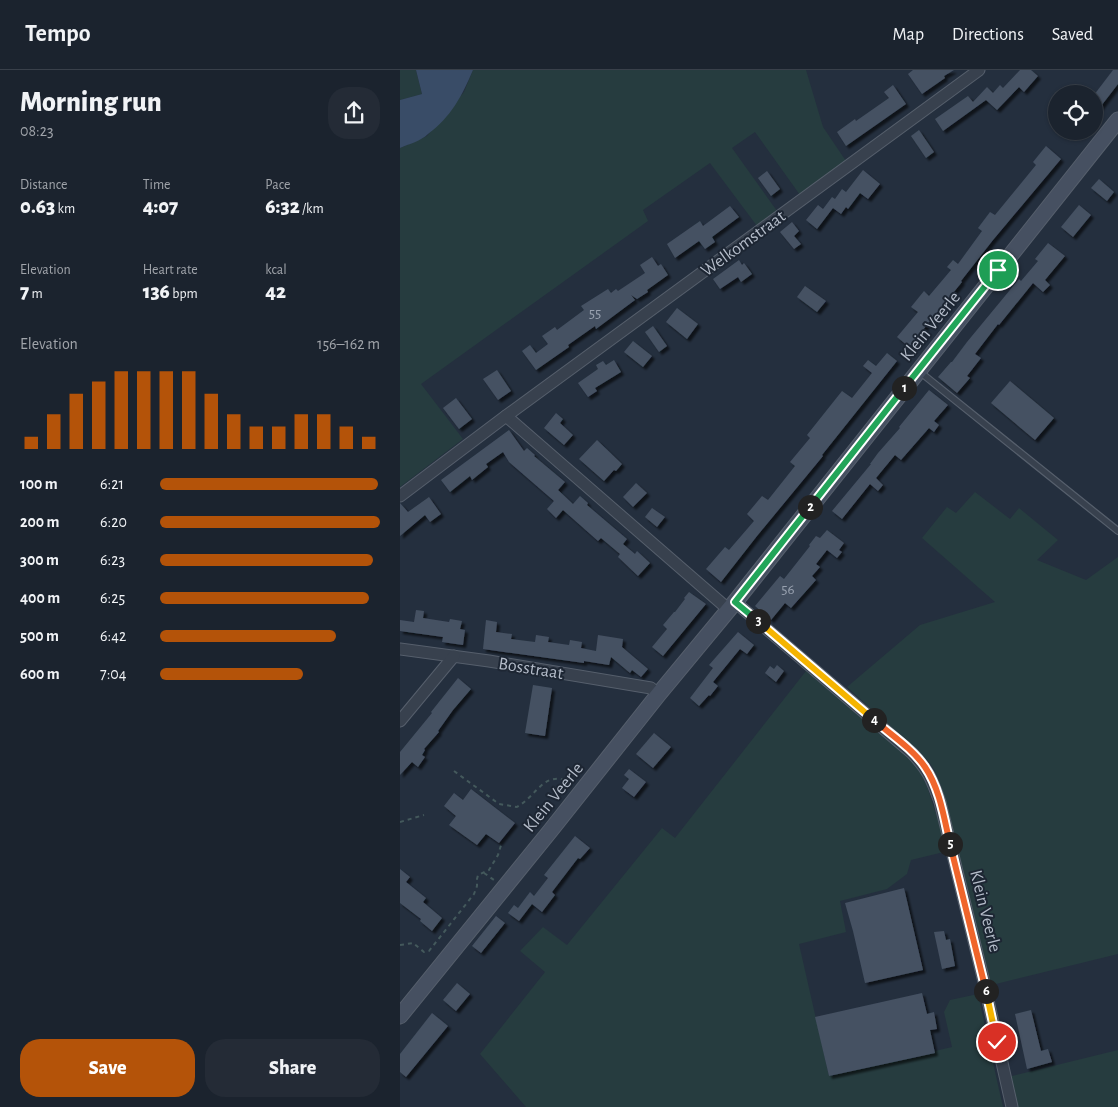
<!DOCTYPE html>
<html lang="en">
<head>
<meta charset="utf-8">
<style>
	:root { --surface:#1b232e; --page:#242b36; --text:#f1f3f6; --muted:#a0a4aa; --line:#39404a; --accent:#b45309 }
	body { margin:0; font-family:"Alegreya Sans",sans-serif; background:var(--page); color:var(--text); height:100vh; display:flex; flex-direction:column; font-size:19px; white-space:nowrap }
	* { box-sizing:border-box; margin:0 }
	p { font-size:16px; color:var(--muted) }
	.icon { flex:none; width:28px; height:28px; fill:none; stroke:currentColor; stroke-width:2; stroke-linecap:round; stroke-linejoin:round }
	.map { position:relative; flex:1; overflow:hidden }
	.panel { display:flex; flex-direction:column; background:var(--surface); width:400px }
	.panel>* { flex:none }
	.controls { position:absolute; left:648px; top:15px; display:grid; gap:10px }
	.controls a { display:grid; place-items:center; width:55px; height:55px; border-radius:50%; background:var(--surface); box-shadow:0 1px 4px #0004,0 0 0 1px var(--line); font-size:25px }
	.pin { position:absolute; display:grid; place-items:center; width:42px; height:42px; color:#fff; margin:-21px; border:2px solid #fff; border-radius:50%; box-shadow:0 1px 5px #0007 }
	.km { position:absolute; width:25px; height:25px; margin:-12px; border-radius:50%; background:#222; color:#fff; font-size:14px; line-height:25px; text-align:center }
	.round { display:grid; place-items:center; flex:none; width:52px; height:52px; border-radius:20px; background:var(--page) }
	.summary { display:flex; align-items:center; justify-content:space-between; height:85px; padding:0 20px }
	h1 { font-size:28px; font-weight:800; line-height:38px }
	.stats { display:grid; grid-template-columns:repeat(3,1fr); gap:8px; height:85px; padding:5px 20px }
	.stats div { display:grid; align-content:center }
	.stats b { font-size:21px; font-weight:800 }
	.stats small { font-size:14px; font-weight:400 }
	.stats p { font-size:14px }
	.chart { height:140px; padding:10px 20px }
	.chart p { display:flex; justify-content:space-between }
	.chart svg { width:100%; height:90px; margin-top:5px; stroke:var(--accent); stroke-width:6 }
	.action { display:flex; gap:10px; margin-top:auto; padding:10px 20px }
	.action a { flex:1; height:58px; border-radius:20px; background:var(--accent); color:#fff; font-size:20px; font-weight:800; line-height:58px; text-align:center }
	.action a+a { background:var(--page); color:var(--text) }
	ul { padding:0 20px; list-style:none; font-size:16px }
	li { display:grid; grid-template-columns:80px 60px 1fr; align-items:center; height:38px }
	li i { height:12px; border-radius:6px; background:var(--accent) }
	header { display:flex; align-items:center; gap:30px; box-sizing:border-box; height:70px; padding:0 25px; background:var(--surface); border-bottom:1px solid var(--line) }
	header strong { font-size:24px }
	nav { display:flex; gap:28px; margin-inline-start:auto; font-size:18px }
	main { display:flex; flex:1; min-height:0 }
	.map>svg:first-child { display:block }
	.green { fill:#263c3f }
	.water { fill:#394c67 }
	.building { fill:#455162; filter:url(#shadow) }
	.lines { fill:none; stroke-linecap:round; stroke-linejoin:round }
	.lane-casing { stroke:#565f6c; stroke-width:8 }
	.street-casing { stroke:#565f6c; stroke-width:13 }
	.secondary-casing { stroke:#565f6c; stroke-width:17 }
	.path { stroke:#44595c; stroke-width:2; stroke-dasharray:4 4; stroke-linecap:butt }
	.lane { stroke:#38414e; stroke-width:5.5 }
	.street { stroke:#38414e; stroke-width:11 }
	.secondary { stroke:#465061; stroke-width:15 }
	.split-1-casing { stroke:#fff; stroke-width:10 }
	.split-2-casing { stroke:#fff; stroke-width:10 }
	.split-3-casing { stroke:#fff; stroke-width:10 }
	.split-4-casing { stroke:#fff; stroke-width:10 }
	.split-5-casing { stroke:#fff; stroke-width:10 }
	.split-6-casing { stroke:#fff; stroke-width:10 }
	.split-7-casing { stroke:#fff; stroke-width:10 }
	.split-1 { stroke:#22a559; stroke-width:6 }
	.split-2 { stroke:#22a559; stroke-width:6 }
	.split-3 { stroke:#22a559; stroke-width:6 }
	.split-4 { stroke:#f5b400; stroke-width:6 }
	.split-5 { stroke:#f0652b; stroke-width:6 }
	.split-6 { stroke:#f0652b; stroke-width:6 }
	.split-7 { stroke:#f5b400; stroke-width:6 }
	.labels { text-anchor:middle; stroke-width:4; stroke-linejoin:round; paint-order:stroke }
	.number-label { font-size:15px; fill:#98a1af }
	.street-label { font-size:18px; fill:#b4bcc9; stroke:#1d2633 }
</style>
</head>
<body>
<header>
<strong>Tempo</strong>
<nav><a>Map</a><a>Directions</a><a>Saved</a></nav>
</header>
<main>
<section class="panel">
<div class="summary"><div><h1>Morning run</h1><p>08:23</p></div><a class="round"><svg class="icon" aria-label="share" viewBox="0 0 24 24"><path d="M12 15V3M7 8l5-5 5 5M5 13v7h14v-7"/></svg></a></div>
<div class="stats">
<div><p>Distance</p><b>0.63<small> km</small></b></div>
<div><p>Time</p><b>4:07</b></div>
<div><p>Pace</p><b>6:32<small> /km</small></b></div>
</div>
<div class="stats">
<div><p>Elevation</p><b>7<small> m</small></b></div>
<div><p>Heart rate</p><b>136<small> bpm</small></b></div>
<div><p>kcal</p><b>42</b></div>
</div>
<div class="chart"><p><span>Elevation</span>156–162 m</p>
<svg viewBox="0 0 160 44" preserveAspectRatio="none"><path d="M5 44V38M15 44V27M25 44V17M35 44V11M45 44V6M55 44V6M65 44V6M75 44V6M85 44V17M95 44V27M105 44V33M115 44V33M125 44V27M135 44V27M145 44V33M155 44V38"/></svg>
</div>
<ul>
<li><b>100 m</b>6:21<i style="width:99%"></i></li>
<li><b>200 m</b>6:20<i style="width:100%"></i></li>
<li><b>300 m</b>6:23<i style="width:97%"></i></li>
<li><b>400 m</b>6:25<i style="width:95%"></i></li>
<li><b>500 m</b>6:42<i style="width:80%"></i></li>
<li><b>600 m</b>7:04<i style="width:65%"></i></li>
</ul>
<div class="action"><a>Save</a><a>Share</a></div>
</section>
<div class="map">
<svg width="718" height="1037" viewBox="0 0 718 1037">
	<defs>
		<filter id="shadow"><feDropShadow dx="3" dy="3" stdDeviation="1" flood-color="#0009"/></filter>
	</defs>
	<rect width="100%" height="100%" fill="#242f3e"/>
	<g class="green">
		<path d="M0 0H16L22 24 0 30Z"/>
		<path d="M73 0H406L423 57 446 91 400 125 355 62 332 78 377 141 357 156 310 93 243 140 248 151 21 314 63 369 0 417V78L27 66 64 22Z"/>
		<path d="M575 422 610 449 619 438 658 470 637 490 686 510 718 487V884L588 916 542 720 535 701 529 692 447 617 520 555 595 532 522 468 547 437 556 443Z"/>
		<path d="M406 601 501 681 519 699 527 716 548 781 511 790 507 804 487 819 440 831 446 862 399 874 429 1006 552 977 544 942 550 930 578 924 591 984 603 1037H126L80 984 145 902 120 881 143 857 167 875 262 758 275 768Z"/>
		<path d="M718 980V1037H614L608 1007Z"/>
	</g>
	<path class="water" d="M16 0H73C62 26 51 47 28 64 21 71 9 74 0 78V30L22 24Z"/>
	<g class="building">
		<path d="M513 0H554L544 6 545 8 522 24 508 4Z"/>
		<path d="M620 0H631L638 6 624 22 619 17 597 40 586 30 543 61 535 49 568 26 573 32 587 17 593 23 600 15 603 18Z"/>
		<path d="M713 0H718V14L698 40 694 37V25Z"/>
		<path d="M493 15 506 34 446 76 437 62 455 49 456 51 489 28 484 22Z"/>
		<path d="M519 60 534 82 526 88 511 66Z"/>
		<path d="M646 76 661 89 593 170 561 211 562 212 509 277 497 267 518 242 511 237 524 221 529 226 551 200 547 197 553 190 558 194 582 161 578 158 590 142 595 145 636 95 633 92Z"/>
		<path d="M463 100 480 114 468 129 460 123 448 139 446 137 441 144 433 138 417 159 406 150 418 135 423 139 432 127 435 129 442 119 446 122Z"/>
		<path d="M367 101 380 119 371 126 358 108Z"/>
		<path d="M699 109 714 122 707 131 691 118Z"/>
		<path d="M679 135 691 145 673 167 661 157Z"/>
		<path d="M330 136 339 147 312 167 315 172 305 179 299 171 275 188 267 174 300 151 303 156Z"/>
		<path d="M392 152 399 161 394 166 401 174 394 179 380 162Z"/>
		<path d="M648 173 665 186 645 210 650 215 643 222 633 213 599 255 598 254 575 284 581 288 567 306 570 308 557 323 538 307 551 292H552L567 272 619 209 621 211 638 191 635 189Z"/>
		<path d="M252 187 258 196 261 194 268 205 247 220 248 222 237 229 231 225 235 230 196 259 195 256 168 275 169 277 136 300 122 281 130 275 136 283 148 274 142 266 155 257 157 260 184 240 181 236 208 219 211 223 216 219 218 221 245 203 240 195Z"/>
		<path d="M339 190 342 195 344 193 352 204 341 212 338 207 320 219 313 209Z"/>
		<path d="M405 216 426 231 417 242 397 227Z"/>
		<path d="M277 238 298 254 287 269 266 252Z"/>
		<path d="M253 256 267 276 259 282 245 262Z"/>
		<path d="M233 271 252 286 243 297 224 282Z"/>
		<path d="M487 283 497 291 422 385 423 386 357 466 321 512 306 499 325 477 329 480 354 451 347 444 362 426 368 430 395 396 390 392 410 368 407 365 442 321 452 328 472 303 463 296 468 290 476 296Z"/>
		<path d="M214 290 221 302 195 318 197 321 188 327 178 313 198 299 196 295 203 291 206 295Z"/>
		<path d="M97 300 111 321 98 330 83 309Z"/>
		<path d="M610 311 654 348 635 370 591 333Z"/>
		<path d="M529 320 548 335 534 351 539 355 534 362 529 358 501 390 495 385 476 408 483 415 478 421 470 414 442 449 432 441 471 394H470L478 383 500 358 499 357Z"/>
		<path d="M56 328 72 349 59 359 43 338Z"/>
		<path d="M156 343 163 349 160 353 173 365 164 375 144 358Z"/>
		<path d="M109 360 124 381 127 378 135 385 134 386 165 412 158 420 173 434 180 426 188 433 187 435 227 469 223 474 235 484 237 481 250 493 238 506 218 487 220 484 201 468 198 471 163 440 156 448 147 439 154 431 109 392 103 382 86 394 88 397 72 410 70 406 50 422 41 410Z"/>
		<path d="M197 370 222 394 216 401 214 400 204 411 179 389Z"/>
		<path d="M236 413 247 423 233 437 223 427Z"/>
		<path d="M29 427 41 444 30 452 25 445 0 466V433L8 442Z"/>
		<path d="M252 438 265 447 257 457 245 447Z"/>
		<path d="M427 460 444 473 439 480 442 482 437 488 427 480 416 494 420 497 412 506 416 510 391 538 385 533 371 550 355 536 380 506 384 509 410 476 409 475 416 466 420 468Z"/>
		<path d="M289 522 306 534 263 586 252 577 267 559 263 555 274 542H275L285 529 284 528Z"/>
		<path d="M16 540 24 541 23 548 49 552 50 549 62 551 60 559 65 560 63 575 42 572 43 567 0 561V550L14 552Z"/>
		<path d="M86 550 97 552 96 562 112 564 111 569 135 572 136 565 149 567 148 572 169 575 170 570 182 572 181 578 196 581 198 565 223 569 222 577 248 599 241 607 232 600 230 603 211 587 209 595 184 591V593L83 579Z"/>
		<path d="M338 562 354 575 347 584 340 579 313 612 318 616 310 626 309 625 299 636 290 628 313 598 309 595Z"/>
		<path d="M377 595 384 601 376 612 365 603 370 596 374 599Z"/>
		<path d="M58 608 71 619 53 640 38 661 39 662 24 679 25 680 22 685 25 687 18 697 12 692 0 705V682L32 643 31 642Z"/>
		<path d="M133 615 152 618 145 666 125 663Z"/>
		<path d="M254 663 271 677 253 698 236 684Z"/>
		<path d="M229 699 246 712 234 727 222 718 229 709 224 705Z"/>
		<path d="M71 719 115 753 99 773 86 764 77 775 49 755 56 746 44 736 54 723 63 730Z"/>
		<path d="M175 766 190 778 180 789 178 788 152 822 155 825 142 842 132 834 119 851 108 843 114 835 118 838 130 822 134 826 148 808 144 805Z"/>
		<path d="M0 799 10 807 6 812 26 828 23 832 42 848 32 861 20 851 21 849 0 833Z"/>
		<path d="M504 818 523 900 465 913 453 861 445 833Z"/>
		<path d="M96 846 105 853 81 883 72 876Z"/>
		<path d="M544 861 546 870 550 869 555 896 542 899 534 862Z"/>
		<path d="M57 913 70 924 56 941 43 930Z"/>
		<path d="M522 923 527 944 534 942 537 959 530 960 535 983 429 1006 415 947Z"/>
		<path d="M631 940 641 981 648 979 652 992 627 999 615 944Z"/>
		<path d="M32 943 48 956 6 1007 0 1002V984Z"/>
	</g>
	<g class="lines">
		<g class="lane-casing">
			<path id="lane" d="M520 302 718 461"/>
		</g>
		<g class="street-casing">
			<g id="street">
				<path d="M106 346 328 539"/>
				<path d="M0 426 106 346 579 0"/>
				<path d="M335 532 512 683C529 701 532 710 540 732L583 908 612 1037"/>
				<path d="M0 579 89 591 251 618 258 625"/>
				<path d="M0 651 54 586"/>
			</g>
		</g>
		<g class="secondary-casing">
			<path id="secondary" d="M0 946 151 760 258 625 335 532 718 50"/>
		</g>
		<g class="path">
			<path d="M54 701 99 734 117 737C139 724 143 699 173 713"/>
			<path d="M0 752 24 745"/>
			<path d="M84 803 94 810"/>
			<path d="M0 875 13 873 24 882 29 881 74 824 77 816V809L78 805 89 800 98 785 102 772"/>
		</g>
		<use href="#lane" class="lane"/>
		<use href="#street" class="street"/>
		<use href="#secondary" class="secondary"/>
	</g>
	<g class="lines">
		<g class="split-1-casing">
			<path id="split-1" d="M504 318 598 200"/>
		</g>
		<g class="split-2-casing">
			<path id="split-2" d="M410 437 504 318"/>
		</g>
		<g class="split-3-casing">
			<path id="split-3" d="M358 551 335 532 410 437"/>
		</g>
		<g class="split-4-casing">
			<path id="split-4" d="M358 551 474 650"/>
		</g>
		<g class="split-5-casing">
			<path id="split-5" d="M474 650C490 664 513 679 525 697 540 719 544 748 550 774"/>
		</g>
		<g class="split-6-casing">
			<path id="split-6" d="M550 774 586 921"/>
		</g>
		<g class="split-7-casing">
			<path id="split-7" d="M586 921 597 972"/>
		</g>
		<use href="#split-1" class="split-1"/>
		<use href="#split-2" class="split-2"/>
		<use href="#split-3" class="split-3"/>
		<use href="#split-4" class="split-4"/>
		<use href="#split-5" class="split-5"/>
		<use href="#split-6" class="split-6"/>
		<use href="#split-7" class="split-7"/>
	</g>
	<g class="labels">
		<g class="number-label">
			<text x="195" y="248">55</text>
			<text x="388" y="524">56</text>
		</g>
		<g class="street-label">
			<text transform="translate(343 173) rotate(-36)" y="6">Welkomstraat</text>
			<text transform="translate(530 256) rotate(-51)" y="6">Klein Veerle</text>
			<text transform="translate(131 598) rotate(9)" y="6">Bosstraat</text>
			<text transform="translate(153 727) rotate(-51)" y="6">Klein Veerle</text>
			<text transform="translate(586 841) rotate(76)" y="6">Klein Veerle</text>
		</g>
	</g>
</svg>
<div class="controls">
<a><svg class="icon" aria-label="locate" viewBox="0 0 24 24"><circle cx="12" cy="12" r="6"/><path d="M12 2v4M12 18v4M2 12h4M18 12h4"/></svg></a>
</div>
<div class="pin" style="left:598px;top:200px;background:#1e9e55"><svg class="icon" aria-label="arrive" viewBox="0 0 24 24"><path d="M6 21V4h12l-3 4 3 4H6"/></svg></div>
<div class="pin" style="left:597px;top:972px;background:#d93025"><svg class="icon" aria-label="check" viewBox="0 0 24 24"><path d="M5 12l5 5 9-10"/></svg></div>
<b class="km" style="left:504px;top:318px">1</b>
<b class="km" style="left:410px;top:437px">2</b>
<b class="km" style="left:358px;top:551px">3</b>
<b class="km" style="left:474px;top:650px">4</b>
<b class="km" style="left:550px;top:774px">5</b>
<b class="km" style="left:586px;top:921px">6</b>
</div>
</main>
</body>
</html>
